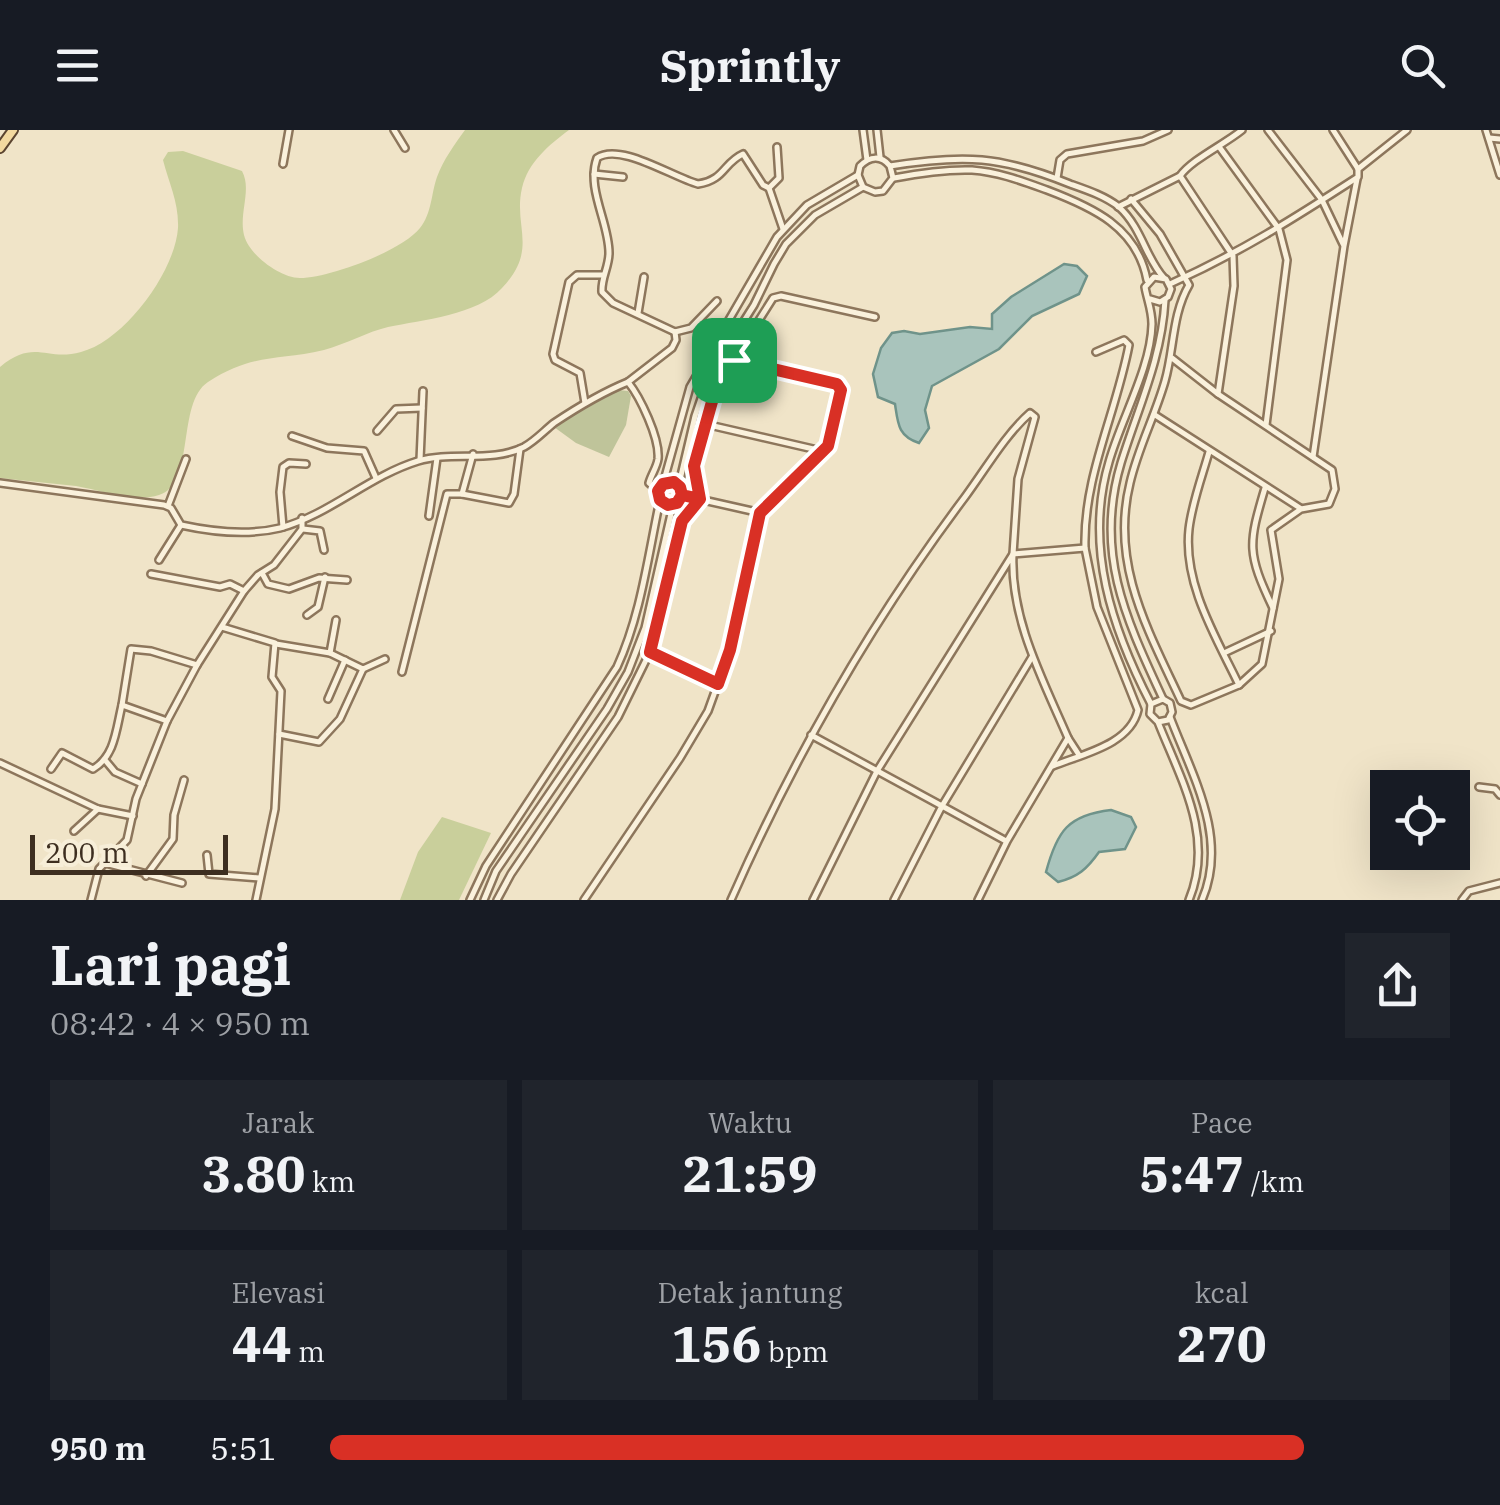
<!DOCTYPE html>
<html lang="id">
<head>
<meta charset="utf-8">
<style>
	:root { --surface:#171b24; --page:#20242c; --text:#f1f3f6; --muted:#9ea1a6; --accent:#d93025 }
	body { margin:0; font-family:"IBM Plex Serif",serif; background:var(--page); color:var(--text); height:100vh; display:flex; flex-direction:column; font-size:38px; white-space:nowrap }
	* { box-sizing:border-box; margin:0 }
	p { font-size:32px; color:var(--muted) }
	.icon { flex:none; width:55px; height:55px; fill:none; stroke:currentColor; stroke-width:2; stroke-linecap:round; stroke-linejoin:round }
	.map { position:relative; height:770px; overflow:hidden }
	.panel { display:flex; flex-direction:column; background:var(--surface); flex:1 }
	.panel>* { flex:none }
	.fabs { position:absolute; left:1370px; top:640px; display:grid; gap:20px }
	.fabs a { display:grid; place-items:center; width:100px; height:100px; border-radius:0px; background:var(--surface); box-shadow:0 10px 40px #0002; font-size:50px }
	.scale { position:absolute; left:30px; bottom:25px; width:198px; box-sizing:border-box; padding-left:10px; border:5px solid #3d2e20; border-top:0; font-size:28px; line-height:35px; white-space:nowrap; color:#3d2e20; -webkit-text-stroke:8px #f7eed8; paint-order:stroke }
	.pin { position:absolute; display:grid; place-items:center; width:85px; height:85px; color:#fff; margin:-42px; border-radius:20px; box-shadow:0 5px 15px #0006 }
	.round { display:grid; place-items:center; flex:none; width:105px; height:105px; border-radius:0px; background:var(--page) }
	.head { display:flex; align-items:center; justify-content:space-between; height:170px; padding:0 50px }
	h1 { font-size:55px; font-weight:700; line-height:75px }
	.stats { display:grid; grid-template-columns:repeat(3,1fr); gap:15px; height:170px; padding:10px 50px }
	.stats div { display:grid; align-content:center; border-radius:0px; background:var(--page); text-align:center }
	.stats b { font-size:50px; font-weight:700 }
	.stats small { font-size:28px; font-weight:400 }
	.stats p { font-size:28px }
	ul { padding:0 50px; list-style:none; font-size:32px }
	li { display:grid; grid-template-columns:160px 120px 1fr; align-items:center; height:75px }
	li i { height:25px; border-radius:12px; background:var(--accent) }
	header { display:flex; justify-content:space-between; align-items:center; height:130px; padding:0 50px; background:var(--surface); font-size:45px; font-weight:700 }
	.map>svg:first-child { display:block }
	.green { fill:#c9cf9b }
	.cemetery { fill:#bfc49a }
	.water { fill:#a9c4bc; stroke:#6f938a; stroke-width:2.5 }
	.lines { fill:none; stroke-linecap:round; stroke-linejoin:round }
	.minor-casing { stroke:#8d765c; stroke-width:10 }
	.primary-casing { stroke:#5b4430; stroke-width:12 }
	.minor { stroke:#faf1dc; stroke-width:5 }
	.primary { stroke:#f3d9a0; stroke-width:8 }
	.route-casing { stroke:#fff; stroke-width:20 }
	.route { stroke:#d93025; stroke-width:12 }
</style>
</head>
<body>
<header><svg class="icon" aria-label="menu" viewBox="0 0 24 24"><path d="M4 6h16M4 12h16M4 18h16"/></svg>Sprintly<svg class="icon" aria-label="search" viewBox="0 0 24 24"><circle cx="10" cy="10" r="6"/><path d="M15 15l6 6"/></svg></header>
<div class="map">
<svg width="1500" height="770" viewBox="0 0 1500 770">
	<rect width="100%" height="100%" fill="#f0e4c8"/>
	<g class="green">
		<path d="M465 0H569C549 15 528 32 522 58 513 97 539 119 502 158 478 185 422 190 388 197 367 202 346 214 324 220 277 231 253 223 208 252 176 273 196 354 159 365 134 373 100 360 76 356 50 353 25 351 0 348V237C35 208 46 232 81 222 124 211 175 142 178 98 179 72 169 54 163 30L168 22 183 21 242 41C254 63 233 92 249 116 258 130 282 148 300 148 329 148 402 121 420 98 432 83 431 64 437 47 443 30 455 14 465 0Z"/>
		<path d="M442 687 491 703 459 770H400L418 722Z"/>
	</g>
	<path class="cemetery" d="M618 260 628 261 631 266 626 295 609 327 576 313 554 297 598 268Z"/>
	<g class="water">
		<path d="M1064 134 1077 136 1087 146 1079 164 1032 186 999 219 932 256 925 280 929 298 919 313C898 306 898 294 895 274L878 267 873 244 881 218 892 203 904 201 920 204 970 197 992 199V184L1011 167Z"/>
		<path d="M1111 680 1131 687 1136 697 1125 719 1099 722C1087 739 1078 747 1058 752L1046 742C1057 701 1068 685 1111 680Z"/>
	</g>
	<g class="lines">
		<g class="minor-casing">
			<g id="minor">
				<path d="M394 0 405 18"/>
				<path d="M863 0 867 30"/>
				<path d="M877 0 880 27"/>
				<path d="M1268 0 1322 70 1343 114"/>
				<path d="M1333 0 1358 39"/>
				<path d="M1486 0 1500 45"/>
				<path d="M1489 8 1500 9"/>
				<path d="M1220 18 1279 99 1287 130 1266 295"/>
				<path d="M283 34 289 0"/>
				<path d="M890 36 893 48 883 61 875 62 863 57 858 45 860 36C870 26 881 25 890 36 964 24 1001 26 1070 54 1087 60 1105 66 1119 77 1142 98 1146 129 1164 148"/>
				<path d="M594 44 623 47"/>
				<path d="M894 48C920 43 945 39 972 40 999 42 1022 51 1047 60 1092 77 1137 97 1147 150"/>
				<path d="M1057 48 1060 30 1067 24 1143 11 1168 0"/>
				<path d="M769 58 783 99"/>
				<path d="M1131 69 1160 104 1189 155C1172 184 1174 220 1165 251 1155 286 1138 318 1130 353 1110 434 1148 500 1181 571L1191 575 1239 555 1262 534 1279 449 1271 400 1301 379 1329 374 1335 359 1332 340 1218 264 1172 228"/>
				<path d="M1118 77 1180 46"/>
				<path d="M1170 154C1241 122 1293 89 1358 47V39L1407 0"/>
				<path d="M1150 169 1160 172 1168 167 1171 159 1166 149 1154 147 1145 157C1147 169 1152 180 1152 194 1151 238 1121 289 1109 332 1084 416 1112 499 1151 574"/>
				<path d="M638 183 644 147"/>
				<path d="M675 202 613 173 602 162C601 148 609 137 609 123 609 92 586 59 597 28 620 12 672 47 698 54 725 50 723 33 743 24L763 55 769 58 779 48 777 17"/>
				<path d="M675 202 691 198 717 171"/>
				<path d="M628 252 672 218 676 210 675 202"/>
				<path d="M1218 264 1234 156 1233 126 1180 46C1191 30 1225 14 1242 0"/>
				<path d="M585 273 580 243 555 230 553 224 569 152 577 145H603"/>
				<path d="M1155 285 1300 378"/>
				<path d="M705 294 822 321"/>
				<path d="M377 301 396 279 422 278"/>
				<path d="M292 306 327 318 364 321 376 348"/>
				<path d="M1209 322C1202 347 1192 373 1189 399 1183 454 1216 507 1239 555"/>
				<path d="M1313 327 1344 116 1357 49"/>
				<path d="M420 330 423 261"/>
				<path d="M0 353 164 375 171 378 181 395C213 402 247 406 280 398 329 385 369 346 418 331 452 321 492 333 524 317 535 311 544 301 554 293 578 277 601 263 628 252 640 267 660 308 658 329 657 337 651 345 649 353L658 361"/>
				<path d="M663 354 690 257 777 107 807 75 858 45"/>
				<path d="M679 354 695 286 708 248 754 175 774 134 786 114 815 85 863 57"/>
				<path d="M1265 358C1248 415 1247 423 1273 478"/>
				<path d="M462 364 473 324"/>
				<path d="M681 365 761 383"/>
				<path d="M700 369 694 336 710 272 720 252 773 168 781 166 875 187"/>
				<path d="M168 376 186 329"/>
				<path d="M429 386 437 328"/>
				<path d="M283 397 280 362 283 337 289 333 306 334"/>
				<path d="M303 399 320 401 324 420"/>
				<path d="M1085 418C1083 347 1116 284 1129 215L1124 210 1096 222"/>
				<path d="M159 430 181 395"/>
				<path d="M262 443 268 454 289 459 319 448 347 450"/>
				<path d="M151 444 220 457 230 454 244 461"/>
				<path d="M307 485 318 477 325 447"/>
				<path d="M222 497 275 513 272 547 281 561 275 679 256 770"/>
				<path d="M276 514 330 523 363 539 385 529"/>
				<path d="M650 521 683 391 700 369"/>
				<path d="M330 523 336 490"/>
				<path d="M1224 523 1271 501"/>
				<path d="M402 542 447 364H462L509 373 514 364 520 319"/>
				<path d="M328 569 345 530"/>
				<path d="M1163 569C1126 489 1094 423 1121 333 1138 278 1162 228 1165 170"/>
				<path d="M122 575 131 519 151 521 197 535"/>
				<path d="M1170 587C1192 645 1229 708 1202 770"/>
				<path d="M1158 592 1168 590 1172 582 1170 573 1163 569 1151 574 1150 584 1158 592C1181 650 1215 707 1189 770"/>
				<path d="M279 604 319 612 340 589 363 539"/>
				<path d="M811 605 942 676 894 770"/>
				<path d="M1068 608 1079 625"/>
				<path d="M105 630 115 642 142 654"/>
				<path d="M0 633 98 679 133 686"/>
				<path d="M51 639 62 623 93 639C115 626 116 600 122 575L167 591"/>
				<path d="M1479 657 1495 659 1500 665"/>
				<path d="M74 701 98 679"/>
				<path d="M1006 711 942 676 1032 527"/>
				<path d="M207 725 209 744 259 748"/>
				<path d="M105 733 182 753"/>
				<path d="M146 746 173 709 174 685 184 650"/>
				<path d="M91 770 99 739 127 710 136 669 167 591 197 535 244 461 258 445 274 435 302 399V388"/>
				<path d="M470 770 486 736 617 537C641 485 648 426 660 370L658 361 668 352 680 357 681 365 677 373 668 375 660 370"/>
				<path d="M484 770 496 741 607 579 628 542 645 498 673 375"/>
				<path d="M497 770 511 744 618 587 650 522 717 553"/>
				<path d="M584 770 680 628 708 581 730 520 761 383 829 316 831 309 841 260 839 255 734 230"/>
				<path d="M731 770C794 627 871 492 965 367 985 340 1005 305 1030 283L1035 287 1018 349 1013 424 1085 418 1097 477 1138 580C1130 615 1082 624 1053 636"/>
				<path d="M813 770 877 641 1013 424C1010 489 1043 550 1068 608L1007 711 978 770"/>
				<path d="M1462 770 1469 761 1500 753"/>
			</g>
		</g>
		<g class="primary-casing">
			<path id="primary" d="M0 18 13 0"/>
		</g>
		<use href="#minor" class="minor"/>
		<use href="#primary" class="primary"/>
	</g>
	<g class="lines">
		<g class="route-casing">
			<path id="route" d="M734 230 715 261 694 336 700 369 682 365 680 357 674 352 663 354 658 361 660 370 668 375 677 373 682 365 700 369 682 391 650 522 718 554 730 520 760 383 828 316 841 260 837 254 734 230"/>
		</g>
		<use href="#route" class="route"/>
	</g>
</svg>
<div class="fabs">
<a><svg class="icon" aria-label="locate" viewBox="0 0 24 24"><circle cx="12" cy="12" r="6"/><path d="M12 2v4M12 18v4M2 12h4M18 12h4"/></svg></a>
</div>
<div class="scale">200 m</div>
<div class="pin" style="left:734px;top:230px;background:#1e9e55"><svg class="icon" aria-label="arrive" viewBox="0 0 24 24"><path d="M6 21V4h12l-3 4 3 4H6"/></svg></div>
</div>
<section class="panel">
<div class="head"><div><h1>Lari pagi</h1><p>08:42 · 4 × 950 m</p></div><a class="round"><svg class="icon" aria-label="share" viewBox="0 0 24 24"><path d="M12 15V3M7 8l5-5 5 5M5 13v7h14v-7"/></svg></a></div>
<div class="stats">
<div><p>Jarak</p><b>3.80<small> km</small></b></div>
<div><p>Waktu</p><b>21:59</b></div>
<div><p>Pace</p><b>5:47<small> /km</small></b></div>
</div>
<div class="stats">
<div><p>Elevasi</p><b>44<small> m</small></b></div>
<div><p>Detak jantung</p><b>156<small> bpm</small></b></div>
<div><p>kcal</p><b>270</b></div>
</div>
<ul>
<li><b>950 m</b>5:51<i style="width:87%"></i></li>
</ul>
</section>
</body>
</html>
